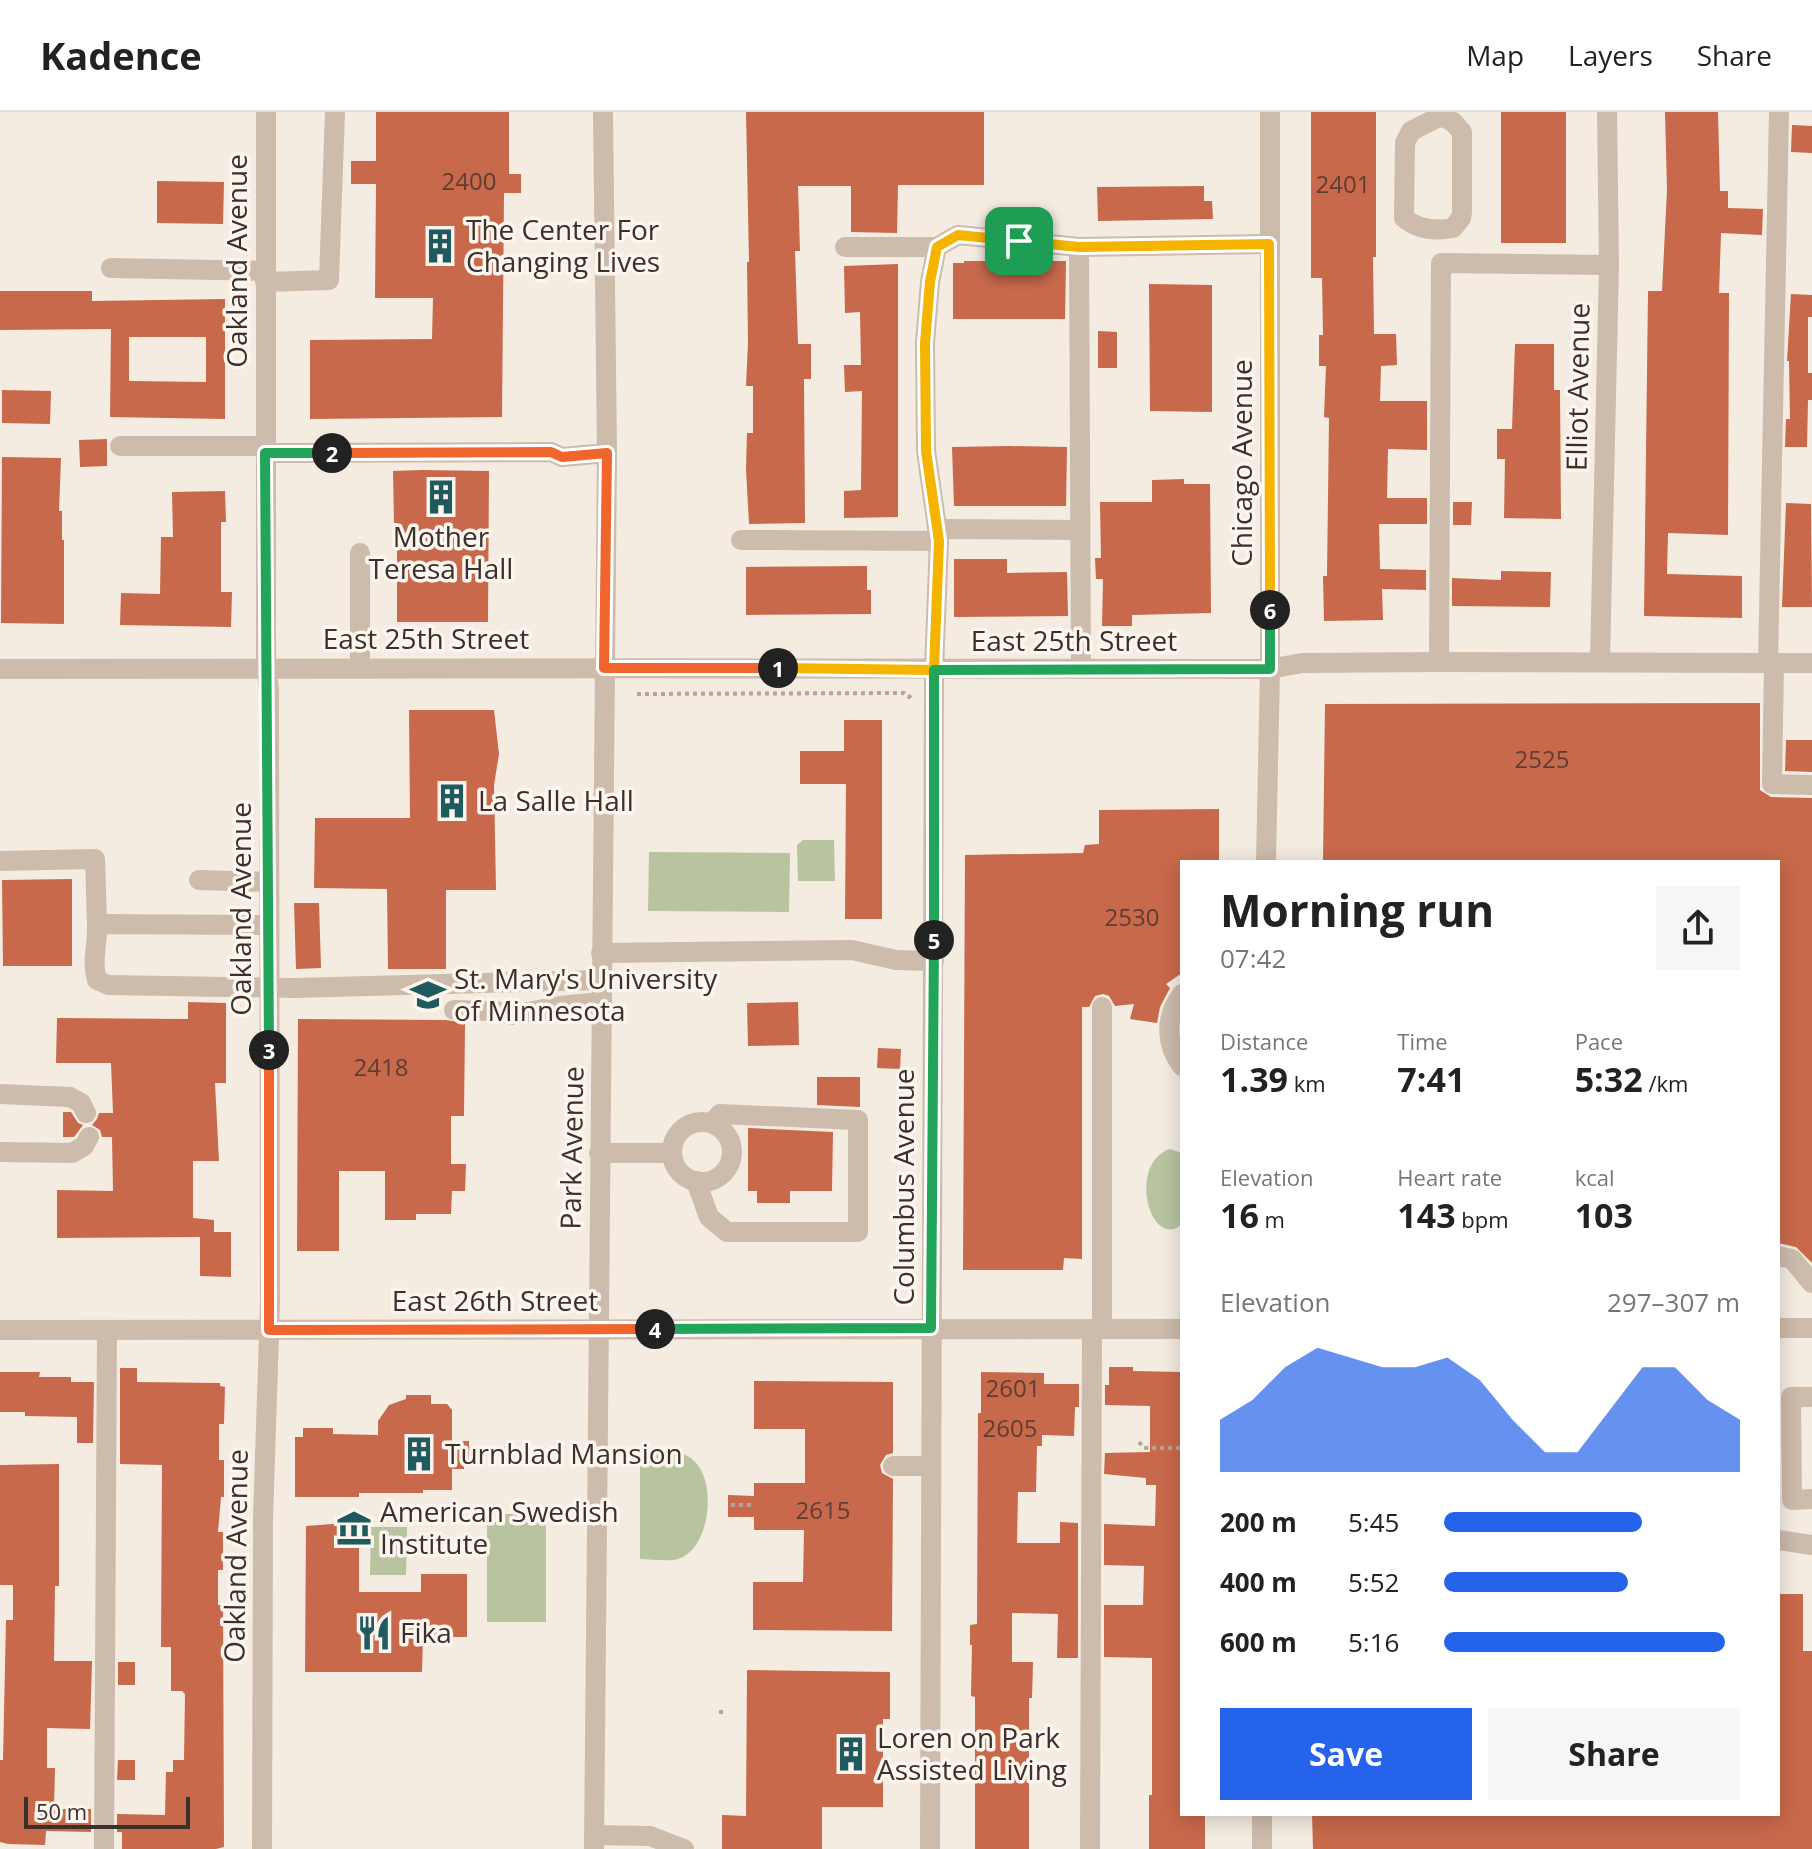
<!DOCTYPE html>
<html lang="en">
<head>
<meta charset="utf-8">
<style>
	:root { --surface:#fff; --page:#f6f6f6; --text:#222; --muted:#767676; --line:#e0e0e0; --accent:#2563eb }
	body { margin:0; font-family:"Open Sans",sans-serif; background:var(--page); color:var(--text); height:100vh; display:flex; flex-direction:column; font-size:30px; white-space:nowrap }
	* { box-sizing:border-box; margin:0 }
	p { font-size:26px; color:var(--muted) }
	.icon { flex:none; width:44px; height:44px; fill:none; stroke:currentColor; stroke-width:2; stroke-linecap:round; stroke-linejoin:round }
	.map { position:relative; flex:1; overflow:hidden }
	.details { position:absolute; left:1180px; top:748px; width:600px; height:956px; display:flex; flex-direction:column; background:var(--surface); border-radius:0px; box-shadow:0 4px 20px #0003 }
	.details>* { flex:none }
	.scale { position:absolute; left:24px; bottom:20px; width:166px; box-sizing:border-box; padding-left:8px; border:4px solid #3b302b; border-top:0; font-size:22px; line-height:28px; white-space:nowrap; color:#3b302b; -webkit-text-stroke:6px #fbf5ee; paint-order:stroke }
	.pin { position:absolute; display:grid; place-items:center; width:68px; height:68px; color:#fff; margin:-34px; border-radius:16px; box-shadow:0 4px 12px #0006 }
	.km { position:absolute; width:40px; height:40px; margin:-20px; border-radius:50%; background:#222; color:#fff; font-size:22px; line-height:40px; text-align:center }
	.round { display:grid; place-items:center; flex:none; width:84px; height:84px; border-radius:0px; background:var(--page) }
	.head { display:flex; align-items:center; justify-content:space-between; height:136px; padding:0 40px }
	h1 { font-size:44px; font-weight:700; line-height:60px }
	.stats { display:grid; grid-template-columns:repeat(3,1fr); gap:12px; height:136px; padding:8px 40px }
	.stats div { display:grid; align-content:center }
	.stats b { font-size:34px; font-weight:700 }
	.stats small { font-size:22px; font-weight:400 }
	.stats p { font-size:22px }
	.chart { height:224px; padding:16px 40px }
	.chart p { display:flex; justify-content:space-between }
	.chart svg { width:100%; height:144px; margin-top:8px; fill:var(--accent); opacity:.7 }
	.button { display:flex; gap:16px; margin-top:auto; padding:16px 40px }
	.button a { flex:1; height:92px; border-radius:0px; background:var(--accent); color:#fff; font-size:32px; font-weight:700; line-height:92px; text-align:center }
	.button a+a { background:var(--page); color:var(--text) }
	ul { padding:0 40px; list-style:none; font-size:26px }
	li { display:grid; grid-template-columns:128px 96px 1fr; align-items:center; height:60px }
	li i { height:20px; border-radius:10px; background:var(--accent) }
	header { display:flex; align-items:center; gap:48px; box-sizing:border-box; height:112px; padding:0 40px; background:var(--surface); border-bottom:2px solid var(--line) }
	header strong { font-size:38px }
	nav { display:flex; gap:44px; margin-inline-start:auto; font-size:28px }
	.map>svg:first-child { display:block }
	.green { fill:#b8c4a0 }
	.building { fill:#c8694b; fill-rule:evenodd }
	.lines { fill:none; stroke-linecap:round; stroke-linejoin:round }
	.path { stroke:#b9a596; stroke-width:4; stroke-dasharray:4 4; stroke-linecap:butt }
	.minor { stroke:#cdbbac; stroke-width:20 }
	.split-1-casing { stroke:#fff; stroke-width:16 }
	.split-2-casing { stroke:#fff; stroke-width:16 }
	.split-3-casing { stroke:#fff; stroke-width:16 }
	.split-4-casing { stroke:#fff; stroke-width:16 }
	.split-5-casing { stroke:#fff; stroke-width:16 }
	.split-6-casing { stroke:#fff; stroke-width:16 }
	.split-7-casing { stroke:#fff; stroke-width:16 }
	.split-1 { stroke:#f5b400; stroke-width:10 }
	.split-2 { stroke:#f0652b; stroke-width:10 }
	.split-3 { stroke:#22a559; stroke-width:10 }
	.split-4 { stroke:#f0652b; stroke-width:10 }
	.split-5 { stroke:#22a559; stroke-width:10 }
	.split-6 { stroke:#22a559; stroke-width:10 }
	.split-7 { stroke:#f5b400; stroke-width:10 }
	.labels { text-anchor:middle; stroke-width:7; stroke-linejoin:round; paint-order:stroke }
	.number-label { font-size:24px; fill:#5e3e33 }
	.poi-label { font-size:28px; fill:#3b302b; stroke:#fbf5ee; text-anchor:start }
	.street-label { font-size:28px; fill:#3b302b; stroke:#fbf5ee }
</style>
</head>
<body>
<header>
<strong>Kadence</strong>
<nav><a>Map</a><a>Layers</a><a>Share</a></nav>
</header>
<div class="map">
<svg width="1812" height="1737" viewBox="0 0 1812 1737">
	<rect width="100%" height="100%" fill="#f4ebe1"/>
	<g class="green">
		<path d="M803 728H834L835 769H798L797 733Z"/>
		<path d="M649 740 790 741 789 800 648 799Z"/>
		<path d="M1170 1037 1182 1041V1112C1151 1140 1126 1052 1170 1037Z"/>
		<path d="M652 1338C667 1338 683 1338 694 1349 717 1369 711 1437 678 1447 666 1450 651 1447 640 1447V1339Z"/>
		<path d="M503 1402H546V1510H487V1410H503Z"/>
		<path d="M371 1415H407L406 1463H370Z"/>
	</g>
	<g class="building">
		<path d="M376 0H509V62H521V81H504L502 305 310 307V228L432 227 433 186H375L376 72H351V49H376Z"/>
		<path d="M746 0H984V73H898L897 121 851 120V74H798L800 139H795L798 232H811V267H804L805 411 749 412 746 357 747 321H753V274H746L748 231 747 150H749Z"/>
		<path d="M1311 0H1376V145H1373L1374 222H1396L1397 253 1381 254 1380 289H1427V338L1388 337 1387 386H1427V412H1379L1380 457 1426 458V478L1382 477 1383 508 1324 509 1323 464H1327L1329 306 1324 305 1326 254H1319V223H1323L1322 166H1311Z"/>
		<rect x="1501" y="0" width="65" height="131"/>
		<path d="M1665 0H1718L1720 79H1728V96L1763 97 1762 123 1721 121 1719 181H1729L1728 423 1668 421 1667 462 1742 464V506L1644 504 1648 179H1662L1667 78Z"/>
		<path d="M1792 13 1812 14V41L1791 40Z"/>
		<path d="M157 69 224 70 223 112 157 111Z"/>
		<path d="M1204 74V89H1212L1213 107 1098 109 1097 75Z"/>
		<path d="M964 149H1066L1065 207H953V151H964Z"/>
		<path d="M898 152V405L844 406V379L861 378 862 279 845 280 844 253H861L860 200 845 201 844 154Z"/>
		<path d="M1149 172 1212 173V300L1150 299Z"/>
		<path d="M0 179H92V189L225 187V307L110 305 111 217 0 218ZM129 225H206V270L129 269Z"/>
		<path d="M1791 182 1812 183V205H1808V261H1812V288H1808L1807 335H1785L1786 307H1790L1789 249H1787Z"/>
		<path d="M1098 219 1117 220V256H1098Z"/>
		<path d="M1515 232H1554V278H1560L1561 407 1504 406 1505 347H1497V317H1512Z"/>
		<path d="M2 278 51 279 50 312 2 311Z"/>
		<path d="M107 327V354L80 355 79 328Z"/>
		<path d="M1010 334 1067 335 1066 394H954L952 335Z"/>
		<path d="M2 345 61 346 59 399H62V428H64V512L1 511Z"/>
		<path d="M422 358 489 359 488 510H397V411H394L393 359Z"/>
		<path d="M1184 367V372H1210L1211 501 1132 503V514H1102L1103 467H1096L1095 446H1101L1100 390H1152V368Z"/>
		<path d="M225 379 226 410H221V480H232L231 515 120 513 121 481 160 482 161 425H173L172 380Z"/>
		<path d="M1453 390H1472L1471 413H1453Z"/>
		<path d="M1786 391 1811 392 1812 495H1782Z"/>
		<path d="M954 447H1007V461L1067 460 1068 504 954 505Z"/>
		<path d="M867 454V478H871V502L746 503V455Z"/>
		<path d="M1501 459 1551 460 1550 495 1452 494V466L1501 468Z"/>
		<path d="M1760 591V678L1771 685 1812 686V1151L1796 1135 1778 1131V750H1323L1325 592Z"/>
		<path d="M409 598H494L499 642 494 673 496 778H446V857H388L387 777 314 776 315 706H410Z"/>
		<path d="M844 608H882V807H845L846 672H800V639H844Z"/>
		<path d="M1786 628H1812V660L1785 659Z"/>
		<path d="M1219 697V750H1182V861L1166 872 1170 876 1160 895 1157 911 1130 907 1134 892 1115 894 1109 884 1103 882 1095 884 1089 895H1082V1147L1064 1146 1063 1158H963L965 743 1083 741 1085 733 1099 732V698Z"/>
		<path d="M72 767V854H3L2 768Z"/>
		<path d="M294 791H319L321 856 296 857Z"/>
		<path d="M188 890 226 891V971H215L219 1049H193V1106L214 1108V1120H231V1165L200 1164V1125L57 1126V1078L113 1079 112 1025H102L100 1018 92 1013 97 1007 99 1001H113L111 951H56L57 906 188 907Z"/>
		<path d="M798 890 799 933 748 934 747 891Z"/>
		<path d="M298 907 446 908 465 911 464 1004H451V1052H466L465 1079H452L451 1102H416V1108H385V1059H339V1139H297Z"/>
		<path d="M878 936 901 937 900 957 877 956Z"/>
		<path d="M817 965H860V995L817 993Z"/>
		<path d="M63 1000H71L78 1011 83 1013 74 1025H63Z"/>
		<path d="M748 1016 833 1020 832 1079H790V1091H757V1079H748Z"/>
		<path d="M1109 1255H1133V1259L1182 1260V1702H1205V1737H1149V1683H1152V1546L1104 1545V1493H1143L1144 1454 1104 1453V1412L1155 1414 1156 1373H1146V1366L1104 1362 1105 1341 1150 1340V1294L1105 1293V1273H1109Z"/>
		<path d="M120 1256H137V1270L220 1271V1274L225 1275 224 1312H219V1348H224V1385H221L218 1420H223V1458H218V1493H223L224 1735 216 1737H122V1720H117V1702L165 1703 166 1660H173V1648H184L185 1582 182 1579H171V1535H161L162 1353 120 1352Z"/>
		<path d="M0 1260H40L39 1265H71V1270H94L93 1331H77V1305L25 1304V1300H0Z"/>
		<path d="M981 1260 1044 1261V1272H1079V1295H1075L1074 1324 1042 1323V1334H1037L1036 1380H1018L1017 1431H1060V1410L1078 1411V1546H1057L1058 1502 1012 1501V1550H1033L1032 1586H1029V1737H975V1585L971 1584 972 1533H970V1513L977 1512 978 1301H981Z"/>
		<path d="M754 1269 893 1270V1341L886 1343 880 1353 882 1361 893 1367 892 1519 753 1518V1470H803L804 1418H754V1405H728V1383L754 1384V1371H805V1317H754Z"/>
		<path d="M406 1283H431V1292H447L452 1298V1329H469V1347H464V1357H452V1378H423V1381H359V1385H295V1325H303V1316H333V1322L378 1323V1309L389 1293 406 1287Z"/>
		<path d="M59 1352V1474H55L54 1549H92L90 1617 47 1616V1656H55L54 1697H91V1720L46 1719 45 1733 8 1732 0 1730V1648H3L6 1508H13V1473H0V1353Z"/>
		<path d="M359 1410V1480H421V1462H467V1525H423L422 1560H305L306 1414Z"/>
		<path d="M1778 1482H1803V1539H1812V1737H1313L1312 1702H1778Z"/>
		<rect x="118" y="1550" width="17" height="23"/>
		<path d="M747 1558 890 1560V1607H883V1695H822V1737H722V1703L746 1704Z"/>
		<path d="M118 1648H135V1668H117Z"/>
	</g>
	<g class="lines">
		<g class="path">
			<path d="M637 582 904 581 909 585 912 582"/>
			<path d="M1139 1330 1144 1336H1182"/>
			<path d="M469 1337H557"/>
			<path d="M731 1393H754"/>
			<path d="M721 1602V1597"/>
		</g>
		<g class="minor">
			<path d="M1441 4 1453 10 1462 20V100L1461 106 1453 116C1436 119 1418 118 1404 106L1405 31 1411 19Z"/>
			<path d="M845 135H937L958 123 1079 135 1269 132"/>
			<path d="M1079 135 1081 556"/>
			<path d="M111 156 265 159"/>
			<path d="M265 170 329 168 335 0"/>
			<path d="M120 334H265"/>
			<path d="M265 341 551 340 562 345 607 341"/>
			<path d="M938 417 1080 418"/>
			<path d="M741 428 939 429"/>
			<path d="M360 441V555"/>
			<path d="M1439 550 1441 151 1609 153"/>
			<path d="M1600 550 1609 153 1607 0"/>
			<path d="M1768 552 1779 0"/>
			<path d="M1774 552 1772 672 1812 673"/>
			<path d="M0 557C423 555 847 557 1270 557L1302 551 1439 550 1812 551"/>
			<path d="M0 749 95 747 97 812"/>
			<path d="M1266 750 1270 557V0"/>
			<path d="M199 768 268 770"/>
			<path d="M268 813 97 812C98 833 91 849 97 868L108 873 294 876 601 868"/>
			<path d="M601 841 852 838 896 848 934 849"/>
			<path d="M1182 882C1165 905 1165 931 1182 954"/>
			<path d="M1102 895V1217"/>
			<path d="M454 898 495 899 512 903 560 894 601 890"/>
			<path d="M0 982 70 985 81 991 86 1001"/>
			<circle cx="702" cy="1040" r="30"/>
			<path d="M0 1040 72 1041 84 1034 89 1025"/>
			<path d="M599 1041H672"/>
			<path d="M696 1069 709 1105 727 1120H858V1008L720 1002 712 1011"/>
			<path d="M1778 1144 1792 1147 1812 1171"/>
			<path d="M1778 1216H1812"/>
			<path d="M0 1218 1182 1217"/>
			<path d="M1812 1285H1791L1792 1388 1812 1387"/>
			<path d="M893 1354H931"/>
			<path d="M1778 1428 1812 1433"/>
			<path d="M594 1723 650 1724 684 1737"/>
			<path d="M104 1737 107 1218"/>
			<path d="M262 1737 263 1408 270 1191 269 577 266 556V0"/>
			<path d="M594 1737 607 341 603 0"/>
			<path d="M930 1737 934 558 939 429 926 339 925 231 930 170 937 135"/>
			<path d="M1090 1737 1092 1217"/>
			<path d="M1262 1737V1702"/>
		</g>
	</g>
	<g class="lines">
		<g class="split-1-casing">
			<path id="split-1" d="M778 556 934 558 939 429 926 339 925 231 930 170 937 135 958 123 1019 129"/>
		</g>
		<g class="split-2-casing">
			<path id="split-2" d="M332 341 551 340 562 345 607 341 604 556H778"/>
		</g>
		<g class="split-3-casing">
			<path id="split-3" d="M269 938 265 341H332"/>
		</g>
		<g class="split-4-casing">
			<path id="split-4" d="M269 938V1218L655 1217"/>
		</g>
		<g class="split-5-casing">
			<path id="split-5" d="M655 1217 931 1216 934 828"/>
		</g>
		<g class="split-6-casing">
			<path id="split-6" d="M934 828V558L1270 557V498"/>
		</g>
		<g class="split-7-casing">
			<path id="split-7" d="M1019 129 1079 135 1269 132 1270 498"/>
		</g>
		<use href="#split-1" class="split-1"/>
		<use href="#split-2" class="split-2"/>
		<use href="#split-3" class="split-3"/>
		<use href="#split-4" class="split-4"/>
		<use href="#split-5" class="split-5"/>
		<use href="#split-6" class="split-6"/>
		<use href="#split-7" class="split-7"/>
	</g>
	<defs>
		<g id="building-bare" transform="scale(2.76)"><path d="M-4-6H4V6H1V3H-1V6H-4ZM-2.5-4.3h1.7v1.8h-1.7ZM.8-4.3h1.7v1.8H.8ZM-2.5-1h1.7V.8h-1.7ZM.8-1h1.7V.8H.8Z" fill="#1f5a5e" stroke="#fbf5ee" stroke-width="2.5" paint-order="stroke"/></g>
		<g id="university-bare" transform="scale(2.76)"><path d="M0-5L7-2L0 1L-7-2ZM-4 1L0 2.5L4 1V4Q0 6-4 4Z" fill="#1f5a5e" stroke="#fbf5ee" stroke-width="2.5" paint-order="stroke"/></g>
		<g id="museum-bare" transform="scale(2.76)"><path d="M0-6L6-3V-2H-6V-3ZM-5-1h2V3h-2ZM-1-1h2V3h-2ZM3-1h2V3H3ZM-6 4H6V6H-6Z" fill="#1f5a5e" stroke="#fbf5ee" stroke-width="2.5" paint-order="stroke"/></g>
		<g id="restaurant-bare" transform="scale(2.76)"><path d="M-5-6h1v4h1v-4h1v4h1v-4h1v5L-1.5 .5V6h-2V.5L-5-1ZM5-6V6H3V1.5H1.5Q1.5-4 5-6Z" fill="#1f5a5e" stroke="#fbf5ee" stroke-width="2.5" paint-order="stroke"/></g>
	</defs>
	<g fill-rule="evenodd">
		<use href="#building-bare" x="440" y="134"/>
		<use href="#building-bare" x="441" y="385"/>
		<use href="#building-bare" x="452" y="689"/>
		<use href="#university-bare" x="428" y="883"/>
		<use href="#building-bare" x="419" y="1342"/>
		<use href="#museum-bare" x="354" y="1416"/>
		<use href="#restaurant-bare" x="374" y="1521"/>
		<use href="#building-bare" x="851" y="1642"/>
	</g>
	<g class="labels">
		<g class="number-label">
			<text x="469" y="78">2400</text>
			<text x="1343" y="81">2401</text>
			<text x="1542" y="656">2525</text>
			<text x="1132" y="814">2530</text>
			<text x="381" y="964">2418</text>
			<text x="1013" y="1285">2601</text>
			<text x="1010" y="1325">2605</text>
			<text x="823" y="1407">2615</text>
		</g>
		<g class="poi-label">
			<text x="466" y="128">The Center For<tspan x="466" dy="32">Changing Lives</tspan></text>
			<text x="441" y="435" text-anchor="middle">Mother<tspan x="441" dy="32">Teresa Hall</tspan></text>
			<text x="478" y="699">La Salle Hall</text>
			<text x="454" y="877">St. Mary's University<tspan x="454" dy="32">of Minnesota</tspan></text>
			<text x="445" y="1352">Turnblad Mansion</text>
			<text x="380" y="1410">American Swedish<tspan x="380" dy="32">Institute</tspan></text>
			<text x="400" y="1531">Fika</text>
			<text x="877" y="1636">Loren on Park<tspan x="877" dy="32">Assisted Living</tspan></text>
		</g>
		<g class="street-label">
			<text transform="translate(237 149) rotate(-90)" y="10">Oakland Avenue</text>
			<text transform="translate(1578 275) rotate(-89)" y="10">Elliot Avenue</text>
			<text transform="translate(1242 351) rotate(-90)" y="10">Chicago Avenue</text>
			<text x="426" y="537">East 25th Street</text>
			<text x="1074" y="539">East 25th Street</text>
			<text transform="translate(241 797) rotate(-90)" y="10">Oakland Avenue</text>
			<text transform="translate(572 1036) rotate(-89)" y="10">Park Avenue</text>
			<text transform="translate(904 1075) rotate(-90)" y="10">Columbus Avenue</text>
			<text x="495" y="1199">East 26th Street</text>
			<text transform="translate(236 1444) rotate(-89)" y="10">Oakland Avenue</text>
		</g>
	</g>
</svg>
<div class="scale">50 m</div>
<div class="pin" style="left:1019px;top:129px;background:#1e9e55"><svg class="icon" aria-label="arrive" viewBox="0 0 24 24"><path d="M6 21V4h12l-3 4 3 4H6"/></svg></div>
<b class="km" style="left:778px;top:556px">1</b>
<b class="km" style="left:332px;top:341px">2</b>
<b class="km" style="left:269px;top:938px">3</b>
<b class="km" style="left:655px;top:1217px">4</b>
<b class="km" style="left:934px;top:828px">5</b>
<b class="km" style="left:1270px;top:498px">6</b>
<section class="details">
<div class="head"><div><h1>Morning run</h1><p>07:42</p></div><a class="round"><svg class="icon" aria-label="share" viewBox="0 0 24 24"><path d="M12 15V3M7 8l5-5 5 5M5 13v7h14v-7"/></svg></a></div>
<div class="stats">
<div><p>Distance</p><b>1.39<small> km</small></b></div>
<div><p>Time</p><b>7:41</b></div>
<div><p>Pace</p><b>5:32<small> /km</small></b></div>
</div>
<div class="stats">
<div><p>Elevation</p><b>16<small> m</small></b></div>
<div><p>Heart rate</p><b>143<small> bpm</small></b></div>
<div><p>kcal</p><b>103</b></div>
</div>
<div class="chart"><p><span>Elevation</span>297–307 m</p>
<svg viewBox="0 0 160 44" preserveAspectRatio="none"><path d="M0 44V28L10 22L20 12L30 6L40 9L50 12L60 12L70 9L80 16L90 28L100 38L110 38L120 25L130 12L140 12L150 22L160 28V44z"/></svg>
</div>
<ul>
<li><b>200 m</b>5:45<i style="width:67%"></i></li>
<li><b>400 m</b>5:52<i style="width:62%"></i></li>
<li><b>600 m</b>5:16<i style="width:95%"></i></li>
</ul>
<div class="button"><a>Save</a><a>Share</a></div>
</section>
</div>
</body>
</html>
